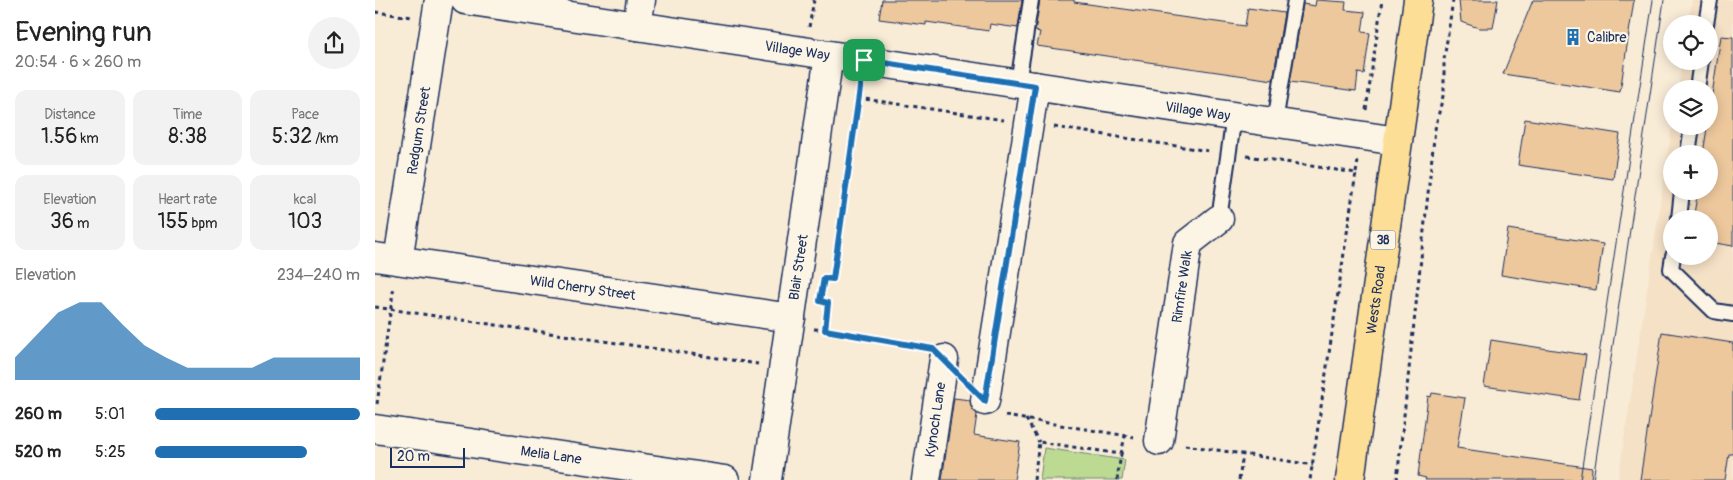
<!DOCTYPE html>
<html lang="en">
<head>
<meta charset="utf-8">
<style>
	:root { --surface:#fff; --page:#f2f2f2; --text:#222; --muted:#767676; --accent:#1f6fb2 }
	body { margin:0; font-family:Pangolin,sans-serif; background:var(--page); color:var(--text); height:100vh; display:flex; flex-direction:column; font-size:19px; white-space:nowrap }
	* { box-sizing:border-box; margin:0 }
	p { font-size:16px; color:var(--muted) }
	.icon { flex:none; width:28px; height:28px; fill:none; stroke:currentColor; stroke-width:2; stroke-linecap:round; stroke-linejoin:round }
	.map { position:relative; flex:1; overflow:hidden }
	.panel { display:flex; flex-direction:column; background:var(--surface); width:375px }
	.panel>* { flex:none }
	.tools { position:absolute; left:1288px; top:15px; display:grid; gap:10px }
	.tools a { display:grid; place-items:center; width:55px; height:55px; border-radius:50%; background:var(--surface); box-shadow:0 2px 12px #0003; font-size:25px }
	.scale { position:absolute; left:15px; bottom:12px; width:75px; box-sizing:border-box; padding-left:5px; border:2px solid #1b2f5e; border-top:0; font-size:14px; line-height:18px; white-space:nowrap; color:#1b2f5e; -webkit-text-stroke:4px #fcf5e5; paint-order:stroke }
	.pin { position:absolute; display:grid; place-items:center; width:42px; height:42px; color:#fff; margin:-21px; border-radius:10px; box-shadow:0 2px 8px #0006 }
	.round { display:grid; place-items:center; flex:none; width:52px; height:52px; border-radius:26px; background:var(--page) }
	.overview { display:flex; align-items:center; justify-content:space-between; height:85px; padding:0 15px }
	h1 { font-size:28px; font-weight:600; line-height:38px }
	.stats { display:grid; grid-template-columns:repeat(3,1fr); gap:8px; height:85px; padding:5px 15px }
	.stats div { display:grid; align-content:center; border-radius:12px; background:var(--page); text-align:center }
	.stats b { font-size:21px; font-weight:600 }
	.stats small { font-size:14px; font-weight:400 }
	.stats p { font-size:14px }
	.chart { height:140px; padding:10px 15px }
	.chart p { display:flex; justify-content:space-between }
	.chart svg { width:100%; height:90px; margin-top:5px; fill:var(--accent); opacity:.7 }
	ul { padding:0 15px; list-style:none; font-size:16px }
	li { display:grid; grid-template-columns:80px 60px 1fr; align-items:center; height:38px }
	li i { height:12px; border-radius:6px; background:var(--accent) }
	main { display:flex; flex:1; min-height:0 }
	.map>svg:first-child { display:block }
	.built { fill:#f5e1c6; fill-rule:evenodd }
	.green { fill:#bdda92; stroke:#6c8478 }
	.building { fill:#edc89d; stroke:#1b2f5e }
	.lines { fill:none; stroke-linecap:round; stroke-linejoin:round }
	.lane-casing { stroke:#1b2f5e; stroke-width:18 }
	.street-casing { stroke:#1b2f5e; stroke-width:31 }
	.primary-casing { stroke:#1b2f5e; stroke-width:31 }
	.path { stroke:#1b2f5e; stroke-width:3; stroke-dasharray:4 4; stroke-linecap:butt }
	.lane { stroke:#fcf5e5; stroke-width:14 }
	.street { stroke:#fcf5e5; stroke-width:28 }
	.primary { stroke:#fdde96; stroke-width:28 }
	.tram { stroke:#1b2f5e; stroke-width:1 }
	.route-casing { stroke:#fff; stroke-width:10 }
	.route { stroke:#1f6fb2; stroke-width:6 }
	.labels { text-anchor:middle; stroke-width:4.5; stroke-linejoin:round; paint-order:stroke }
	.shield { fill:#fcf5e5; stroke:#5e6a86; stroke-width:1 }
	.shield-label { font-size:12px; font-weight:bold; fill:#1b2f5e }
	.poi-label { font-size:14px; fill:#1b2f5e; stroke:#fcf5e5; text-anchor:start }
	.street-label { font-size:14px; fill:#1b2f5e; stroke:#fcf5e5 }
</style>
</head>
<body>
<main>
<section class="panel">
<div class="overview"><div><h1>Evening run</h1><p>20:54 · 6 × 260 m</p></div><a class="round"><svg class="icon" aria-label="share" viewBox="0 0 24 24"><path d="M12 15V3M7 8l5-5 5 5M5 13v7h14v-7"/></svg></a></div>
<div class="stats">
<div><p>Distance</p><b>1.56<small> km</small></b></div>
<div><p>Time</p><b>8:38</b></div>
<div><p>Pace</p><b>5:32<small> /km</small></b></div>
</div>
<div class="stats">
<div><p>Elevation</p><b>36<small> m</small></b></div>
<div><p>Heart rate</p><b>155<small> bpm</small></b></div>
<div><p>kcal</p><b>103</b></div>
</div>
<div class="chart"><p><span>Elevation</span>234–240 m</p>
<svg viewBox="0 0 160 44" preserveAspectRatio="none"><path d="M0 44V33L10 22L20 11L30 6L40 6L50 17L60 27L70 33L80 38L90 38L100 38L110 38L120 33L130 33L140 33L150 33L160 33V44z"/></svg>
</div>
<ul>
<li><b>260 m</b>5:01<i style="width:100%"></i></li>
<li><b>520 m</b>5:25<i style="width:74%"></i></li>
</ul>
</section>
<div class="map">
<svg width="1358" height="480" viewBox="0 0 1358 480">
	<rect width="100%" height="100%" fill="#f9ecd7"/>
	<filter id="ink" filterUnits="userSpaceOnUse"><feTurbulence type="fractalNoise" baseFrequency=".02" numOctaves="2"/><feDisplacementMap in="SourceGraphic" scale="10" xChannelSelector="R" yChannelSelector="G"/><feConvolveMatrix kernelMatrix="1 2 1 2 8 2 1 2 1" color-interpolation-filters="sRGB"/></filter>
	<g filter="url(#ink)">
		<path class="built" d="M1317 0H1358V480H1243L1297 126H1334V89H1303L1307 61H1334V24H1313ZM1296 154H1334V191H1296ZM1296 219H1334V256H1296Z"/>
		<path class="green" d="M669 448 750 460 747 480H665Z"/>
		<g class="building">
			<path d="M507 0H647L643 28 615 24 614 31 551 22V25L504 19Z"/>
			<path d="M665 0H699V2L870 26 873 8 909 13 898 80 662 46 665 32 660 31Z"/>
			<path d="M941 0 971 2 970 10 990 12 987 32 995 33 989 74 983 73 981 91 915 82 928 4 940 6Z"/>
			<path d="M1084 0H1123L1118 28H1104L1086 22Z"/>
			<path d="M1158 0H1259L1245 92 1128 74Z"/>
			<path d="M1346 36 1358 37V246L1334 242V219H1318L1323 191H1334V154H1328Z"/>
			<path d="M1150 119 1245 134 1238 179 1143 165Z"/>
			<path d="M1133 229 1228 244 1221 290 1126 275Z"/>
			<path d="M1287 332 1358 343V454H1354L1350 480H1265Z"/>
			<path d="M1116 340 1211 355 1204 400 1109 386Z"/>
			<path d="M1057 393 1090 398 1082 448 1217 468 1216 480H1050L1051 478 1043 476 1053 396 1056 397Z"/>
			<path d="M579 398 595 400 596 407 602 414 599 435 645 442 639 480H567Z"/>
		</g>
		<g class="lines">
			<g class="lane-casing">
				<g id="lane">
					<path d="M1331 24 1335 0"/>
					<path d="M643 83 656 0"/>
					<path d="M1322 89 1326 61"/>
					<path d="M900 122 920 0"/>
					<path d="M1313 154 1317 126"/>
					<path d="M844 219 859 116"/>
					<path d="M1304 219 1307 191"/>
					<path d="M1298 256 1296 269 1339 311 1358 314"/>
				</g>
			</g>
			<g class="street-casing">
				<g id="street">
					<path id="s1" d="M90 0 1022 141"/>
					<path d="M262 26 266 0"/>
					<path id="s2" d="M0 257 416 318"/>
					<path id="s3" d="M23 260 64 0"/>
					<path d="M610 401 660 86"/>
					<path id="s4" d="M0 429 350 480"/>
					<path id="s5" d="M784 441 813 243 844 219"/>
					<path id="s6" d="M392 480 454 55"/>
					<path id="s7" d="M551 480 569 359"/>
				</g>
			</g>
			<g class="primary-casing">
				<g id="primary">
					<path id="s8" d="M975 480 1043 0"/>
				</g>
			</g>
			<g class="path">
				<path d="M0 12 37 17"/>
				<path d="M434 27 439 0"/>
				<path d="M483 98 629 120"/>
				<path d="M991 110 1007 0"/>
				<path d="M679 127 834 151"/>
				<path d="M872 156 981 173 935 480"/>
				<path d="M981 173 983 161"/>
				<path d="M449 278 458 279 485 86"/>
				<path d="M0 307 383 364"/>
				<path d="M439 329 450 330 453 303 445 301V299"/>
				<path d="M450 330 547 347"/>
				<path d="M2 404 19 286"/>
				<path d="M630 416 759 437"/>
				<path d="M651 419 664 442"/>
				<path d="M810 445 938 465"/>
				<path d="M746 454 750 436"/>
				<path d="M659 480 664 442 746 454 742 480"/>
				<path d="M864 480 868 454"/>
				<path d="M1022 480 1060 129 1069 92V60L1078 0"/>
			</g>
			<use href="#lane" class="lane"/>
			<use href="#street" class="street"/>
			<use href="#primary" class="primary"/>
			<g class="tram">
				<path d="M1205 480 1278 0"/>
				<path d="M1218 480 1289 0"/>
			</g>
		</g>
	</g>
	<g class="lines" filter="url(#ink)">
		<g class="route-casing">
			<path id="route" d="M489 60 660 86 610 401 558 349 450 330 453 303 445 301 449 278 458 279Z"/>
		</g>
		<use href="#route" class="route"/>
	</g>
	<defs>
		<g id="building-bare" transform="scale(1.35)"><path d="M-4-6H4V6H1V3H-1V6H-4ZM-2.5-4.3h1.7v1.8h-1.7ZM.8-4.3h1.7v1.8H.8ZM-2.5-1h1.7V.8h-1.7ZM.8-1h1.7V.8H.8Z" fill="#1f6fb2" stroke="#fcf5e5" stroke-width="2.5" paint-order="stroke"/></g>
	</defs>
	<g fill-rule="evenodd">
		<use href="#building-bare" x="1198" y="37"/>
	</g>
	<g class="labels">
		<rect class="shield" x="995.5" y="230.5" width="25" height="19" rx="4"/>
		<g class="shield-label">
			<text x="1008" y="244">38</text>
		</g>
		<g class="poi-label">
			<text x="1212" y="42">Calibre</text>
		</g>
		<g class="street-label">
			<text dy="5" stroke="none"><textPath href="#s1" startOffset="336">Village Way</textPath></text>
			<text dy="5" stroke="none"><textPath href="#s1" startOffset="741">Village Way</textPath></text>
			<text dy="5" stroke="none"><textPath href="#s3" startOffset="131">Redgum Street</textPath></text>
			<text dy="5" stroke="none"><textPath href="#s6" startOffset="215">Blair Street</textPath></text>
			<text dy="5" stroke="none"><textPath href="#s5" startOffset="156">Rimfire Walk</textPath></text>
			<text dy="5" stroke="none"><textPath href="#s2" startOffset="210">Wild Cherry Street</textPath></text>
			<text dy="5" stroke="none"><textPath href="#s8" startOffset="182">Wests Road</textPath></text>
			<text dy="5" stroke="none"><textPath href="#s7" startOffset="61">Kynoch Lane</textPath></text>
			<text dy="5" stroke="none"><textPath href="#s4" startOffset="178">Melia Lane</textPath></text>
		</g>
	</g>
</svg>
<div class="tools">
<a><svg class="icon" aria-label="locate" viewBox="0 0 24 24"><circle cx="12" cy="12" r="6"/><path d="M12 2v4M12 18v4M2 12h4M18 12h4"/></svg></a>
<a><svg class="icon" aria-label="layers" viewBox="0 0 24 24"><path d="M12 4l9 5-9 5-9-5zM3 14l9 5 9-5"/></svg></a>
<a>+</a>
<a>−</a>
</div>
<div class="scale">20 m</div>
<div class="pin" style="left:489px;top:60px;background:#1e9e55"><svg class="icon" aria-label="arrive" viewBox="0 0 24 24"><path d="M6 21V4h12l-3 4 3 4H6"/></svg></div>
</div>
</main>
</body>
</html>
